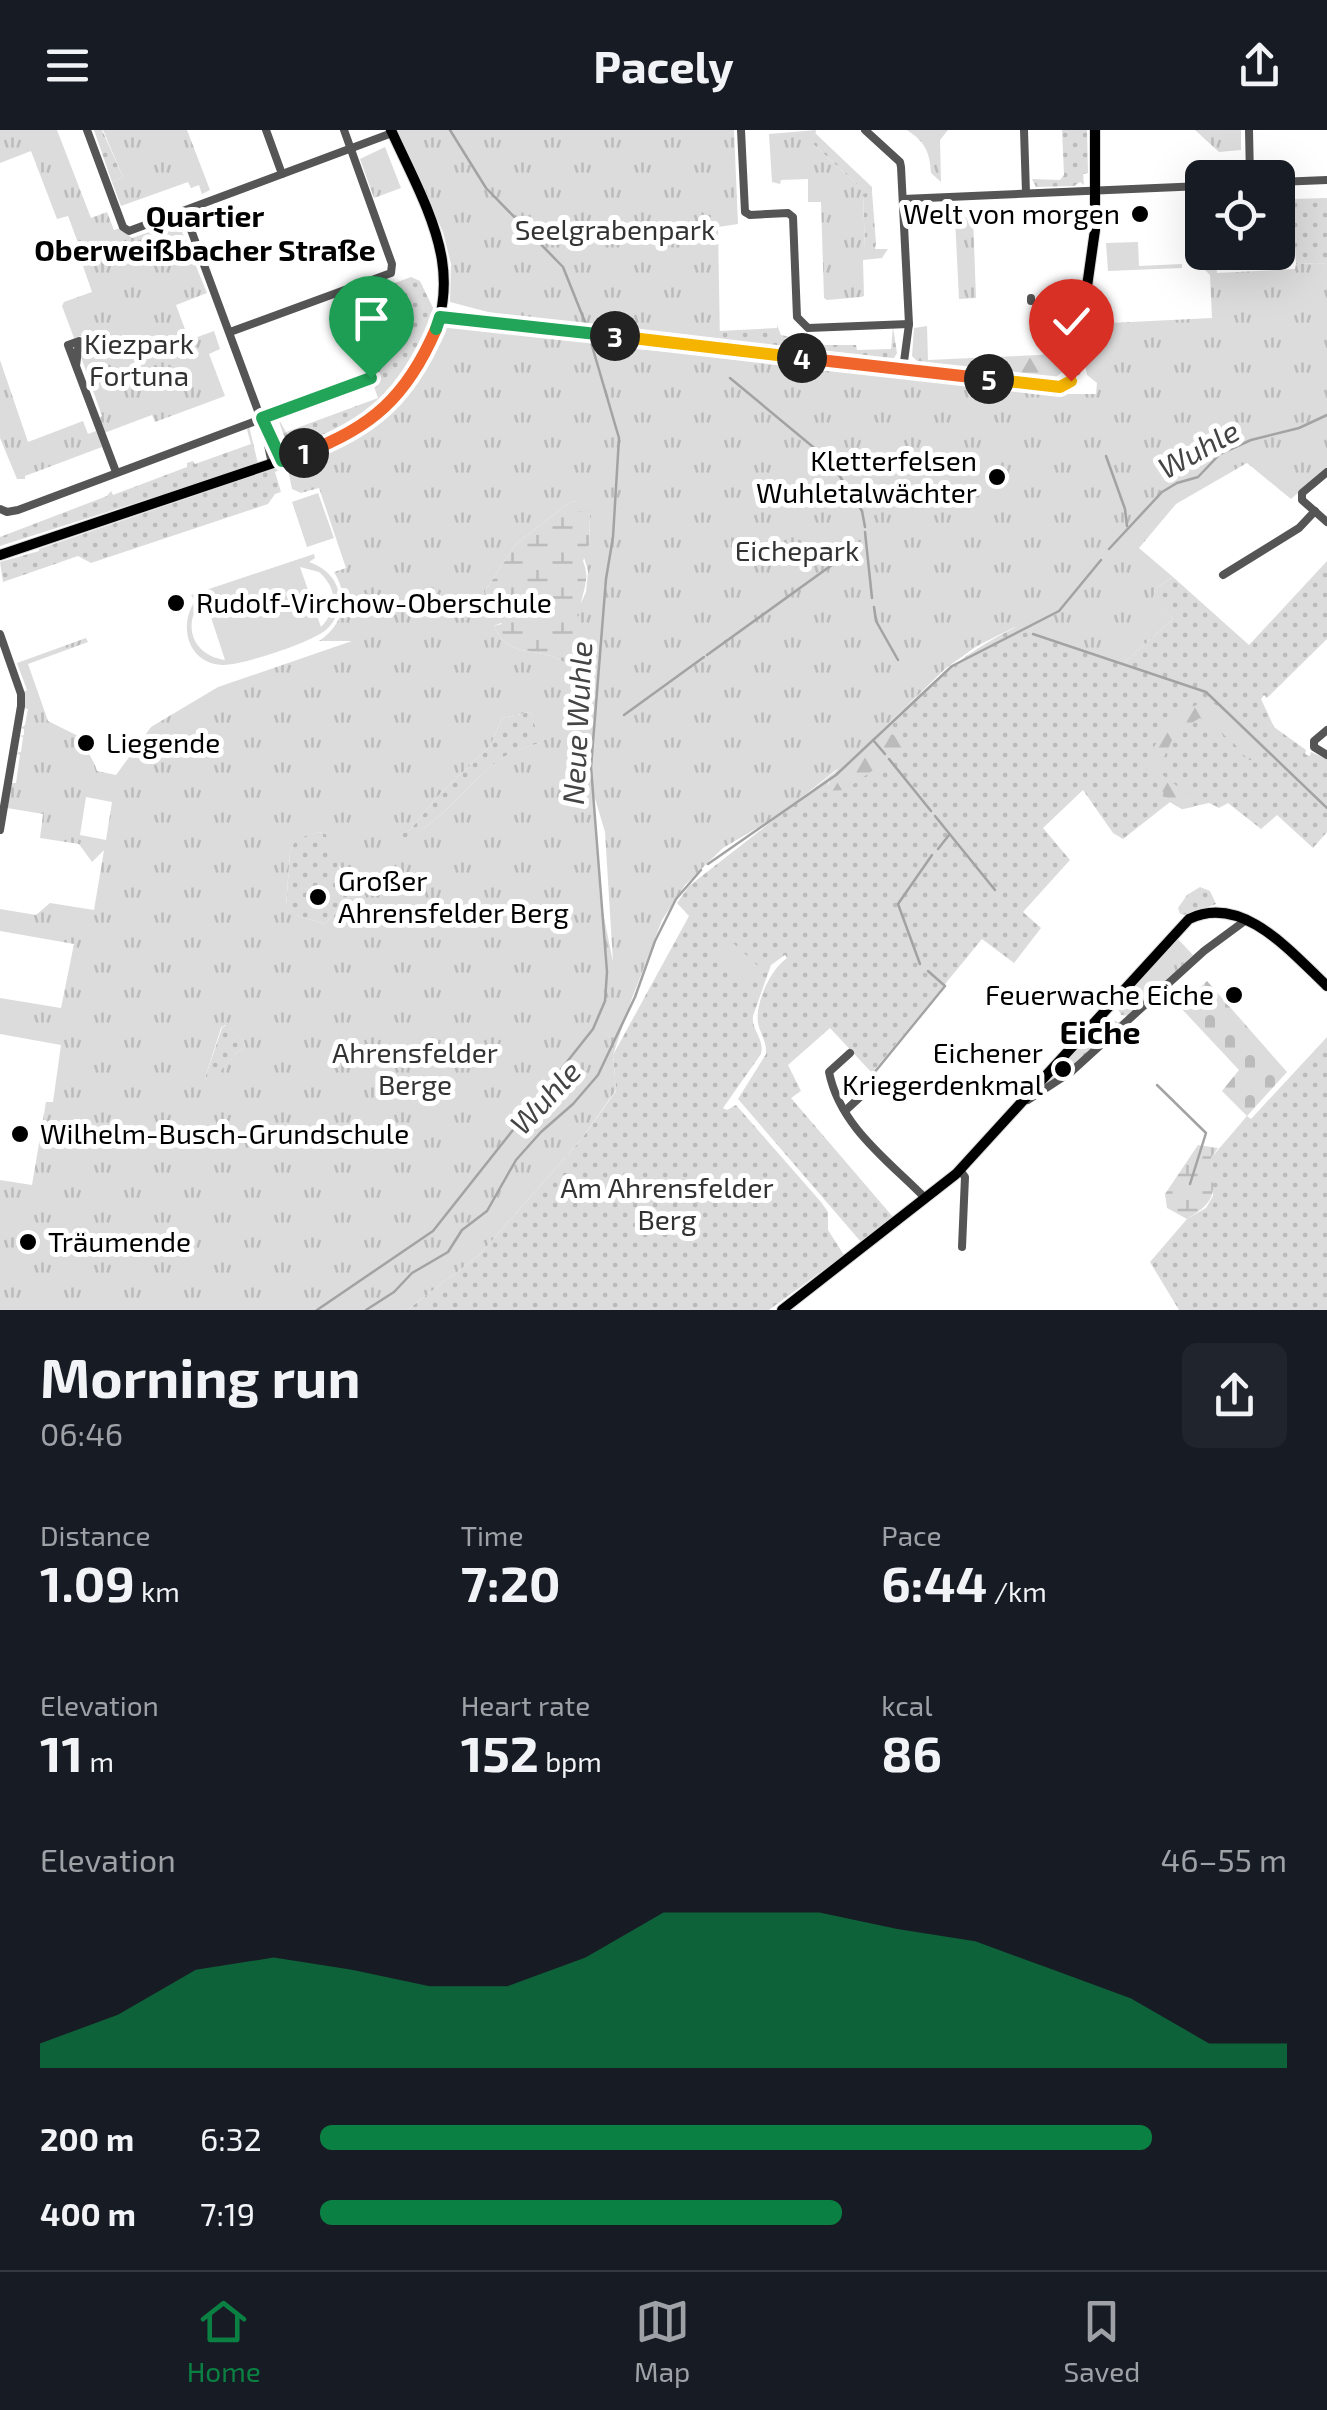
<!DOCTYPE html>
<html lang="en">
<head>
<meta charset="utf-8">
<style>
	:root { --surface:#171b24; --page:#20242c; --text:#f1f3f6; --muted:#9ea1a6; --line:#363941; --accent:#0b8043 }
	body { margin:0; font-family:"Exo 2",sans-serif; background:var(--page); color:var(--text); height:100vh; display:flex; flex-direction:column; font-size:38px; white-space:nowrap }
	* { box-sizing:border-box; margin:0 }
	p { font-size:32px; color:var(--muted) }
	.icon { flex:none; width:55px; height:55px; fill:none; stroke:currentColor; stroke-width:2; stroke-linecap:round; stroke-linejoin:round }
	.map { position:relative; height:1180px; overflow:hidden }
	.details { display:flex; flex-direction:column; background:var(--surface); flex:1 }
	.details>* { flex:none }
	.fabs { position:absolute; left:1185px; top:30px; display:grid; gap:20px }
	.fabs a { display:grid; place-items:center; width:110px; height:110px; border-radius:15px; background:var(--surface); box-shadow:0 10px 40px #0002; font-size:50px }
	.pin { position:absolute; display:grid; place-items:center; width:85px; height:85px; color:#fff; margin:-102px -42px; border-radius:50% 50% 50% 0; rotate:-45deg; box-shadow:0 0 10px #0007 }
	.pin .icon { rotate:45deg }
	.km { position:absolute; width:50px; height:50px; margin:-25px; border-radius:50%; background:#222; color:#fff; font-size:28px; line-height:50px; text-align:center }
	.round { display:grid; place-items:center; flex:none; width:105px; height:105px; border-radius:15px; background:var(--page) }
	.headline { display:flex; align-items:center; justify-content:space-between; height:170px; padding:0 40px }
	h1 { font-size:55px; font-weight:700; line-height:75px }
	.metrics { display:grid; grid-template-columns:repeat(3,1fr); gap:15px; height:170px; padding:10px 40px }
	.metrics div { display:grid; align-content:center }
	.metrics b { font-size:50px; font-weight:700 }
	.metrics small { font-size:28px; font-weight:400 }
	.metrics p { font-size:28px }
	.chart { height:280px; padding:20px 40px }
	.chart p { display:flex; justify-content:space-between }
	.chart svg { width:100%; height:180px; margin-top:10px; fill:var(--accent); opacity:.7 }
	ul { padding:0 40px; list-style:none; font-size:32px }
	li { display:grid; grid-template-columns:160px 120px 1fr; align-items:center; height:75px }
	li i { height:25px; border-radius:12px; background:var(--accent) }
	header { display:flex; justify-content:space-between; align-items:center; height:130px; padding:0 40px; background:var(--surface); font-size:45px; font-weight:700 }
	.tab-bar { display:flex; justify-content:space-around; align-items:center; height:140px; border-top:2px solid var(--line); background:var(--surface); font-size:28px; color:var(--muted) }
	.tab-bar a { display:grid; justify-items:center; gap:5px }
	.tab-bar .current { color:var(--accent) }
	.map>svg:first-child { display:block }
	.grass { fill:url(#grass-dots) }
	.forest { fill:url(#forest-firs) }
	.wetland { fill:url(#wetland-marsh) }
	.cemetery { fill:url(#cemetery-stones) }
	.park { fill:url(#park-tufts); fill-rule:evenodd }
	.pitch { fill:#dcdcdc; fill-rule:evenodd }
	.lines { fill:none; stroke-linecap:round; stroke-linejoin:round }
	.stream { stroke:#a3a3a3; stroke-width:2.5 }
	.major-casing { stroke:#dbdbdb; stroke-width:12 }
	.minor { stroke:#555; stroke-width:8 }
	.major { stroke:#000; stroke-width:10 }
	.split-1-casing { stroke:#fff; stroke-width:20 }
	.split-2-casing { stroke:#fff; stroke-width:20 }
	.split-3-casing { stroke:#fff; stroke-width:20 }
	.split-4-casing { stroke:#fff; stroke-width:20 }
	.split-5-casing { stroke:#fff; stroke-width:20 }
	.split-6-casing { stroke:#fff; stroke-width:20 }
	.split-1 { stroke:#22a559; stroke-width:12 }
	.split-2 { stroke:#f0652b; stroke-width:12 }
	.split-3 { stroke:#22a559; stroke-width:12 }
	.split-4 { stroke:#f5b400; stroke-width:12 }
	.split-5 { stroke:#f0652b; stroke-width:12 }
	.split-6 { stroke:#f5b400; stroke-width:12 }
	.poi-dot { fill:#000; stroke:#fff; stroke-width:4 }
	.labels { text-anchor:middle; stroke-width:10; stroke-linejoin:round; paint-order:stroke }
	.poi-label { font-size:28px; fill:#000; stroke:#fff; text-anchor:start }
	.park-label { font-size:28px; fill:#333; stroke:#fff }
	.neighbourhood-label { font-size:30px; font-weight:bold; fill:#000; stroke:#fff }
	.water-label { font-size:30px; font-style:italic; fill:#444; stroke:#fff }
	.quarter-label { font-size:32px; font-weight:bold; fill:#000; stroke:#fff }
</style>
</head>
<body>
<header><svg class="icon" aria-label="menu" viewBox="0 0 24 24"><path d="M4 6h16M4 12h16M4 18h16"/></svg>Pacely<svg class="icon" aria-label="share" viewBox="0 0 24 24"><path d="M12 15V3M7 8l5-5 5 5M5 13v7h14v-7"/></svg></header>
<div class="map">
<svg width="1327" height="1180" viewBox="0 0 1327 1180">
	<defs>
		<pattern id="grass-dots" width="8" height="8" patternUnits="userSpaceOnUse" patternTransform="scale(2.5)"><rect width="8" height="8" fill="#dcdcdc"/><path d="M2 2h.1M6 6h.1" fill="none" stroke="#bbb" stroke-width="1.8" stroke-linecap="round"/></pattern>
		<pattern id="forest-firs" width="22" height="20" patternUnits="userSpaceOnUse" patternTransform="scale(2.5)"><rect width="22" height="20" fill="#dcdcdc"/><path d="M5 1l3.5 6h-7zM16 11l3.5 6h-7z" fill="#bbb"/></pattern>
		<pattern id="wetland-marsh" width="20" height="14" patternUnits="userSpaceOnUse" patternTransform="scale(2.5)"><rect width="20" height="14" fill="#dcdcdc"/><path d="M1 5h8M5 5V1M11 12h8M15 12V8" fill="none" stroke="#bbb"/></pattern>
		<pattern id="cemetery-stones" width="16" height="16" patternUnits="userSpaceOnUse" patternTransform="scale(2.5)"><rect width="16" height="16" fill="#dcdcdc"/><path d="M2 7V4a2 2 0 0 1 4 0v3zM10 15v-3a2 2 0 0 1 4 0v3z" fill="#bbb"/></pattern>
		<pattern id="park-tufts" width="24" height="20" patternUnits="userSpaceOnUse" patternTransform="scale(2.5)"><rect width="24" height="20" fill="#dcdcdc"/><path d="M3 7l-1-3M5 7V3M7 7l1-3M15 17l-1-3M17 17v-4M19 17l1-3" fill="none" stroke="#bbb"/></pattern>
	</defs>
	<rect width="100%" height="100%" fill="#fff"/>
	<g class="grass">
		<path d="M94 0H102L123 47 112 52Z"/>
		<path d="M1062 0H1087L1088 43 1083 44 1084 55 1080 52 1074 56 1036 57 1032 49 1060 50 1064 45Z"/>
		<path d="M814 2 872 57 861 58 813 14Z"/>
		<path d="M872 62 876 113 875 119 865 120 863 63Z"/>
		<path d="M1327 68V133L1296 134 1292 69Z"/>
		<path d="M411 147 420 151 433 178 426 208 405 245 368 284 339 301 289 320 277 286 286 302 378 268 372 251 379 244 381 231 396 224 373 161Z"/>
		<path d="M777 195 781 205 825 215H856L857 220 891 219 893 197 897 223 894 228 884 230 720 211 719 201 777 198Z"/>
		<path d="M249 296 258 334 0 416V407L107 366 111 361 113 365 187 337V333L193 331 195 334 251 314 247 300Z"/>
		<path d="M276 338 279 340 275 342 281 362 275 364 268 374 91 433 78 426 3 452 0 432 39 421V419Z"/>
		<path d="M1327 431V509L1267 568 1264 565 1261 569 1274 597 1306 620 1305 624 1310 626 1311 622 1327 629V702L1313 718 1277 685 1261 699 1228 673 1219 678 1209 673 1182 679 1170 672 1123 709 1113 703 1083 660 1043 698 1070 730 1023 782 1041 798 1014 833 982 809 872 943 830 898 788 935 801 961 791 968 893 1087 861 1112 738 969 766 924C767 911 760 904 758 893 755 872 771 839 787 828L785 825 771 835 753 886C751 900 765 909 761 924L723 978 727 980 736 975 821 1072 828 1082V1100L844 1125 769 1180H407L478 1126 580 1011 616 961 613 925 689 786 677 773 689 756 835 642 828 653V661L836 659 890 606 882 600C929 555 956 527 1016 497L1124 533 1173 489 1153 470 1155 459 1173 447 1249 515Z"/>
		<path d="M530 582 542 613C495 622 479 649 447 679 434 691 418 702 404 714L398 705 410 700 438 666 490 616 502 588Z"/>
		<path d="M319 702 326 704 341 742 353 755V761L325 794 298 786 286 777 290 722 296 708Z"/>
		<path d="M1200 757 1210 761 1216 774 1187 785 1180 784 1178 778 1187 765Z"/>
		<path d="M1106 886 1120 893 1078 933 1034 963Z"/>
		<path d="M226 895 244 911 245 917 236 923 211 953 205 948 222 898Z"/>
		<path d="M1327 907V1180H1179L1150 1132 1187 1089 1206 1078 1213 1066 1211 1028 1247 986 1251 989Z"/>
	</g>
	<g class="forest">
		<path d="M1075 176 1065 240 1056 247 919 233 912 226 914 198 927 196 928 230 1040 225 1052 222V214L1057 213 1056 182H1038V178Z"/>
		<path d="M1206 570C1225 577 1256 605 1263 624L1259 630H1248L1232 611 1200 588 1176 602 1161 633 1160 643 1194 669 1193 677 1182 679 1170 672 1146 638C1154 607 1177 583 1206 570Z"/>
		<path d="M882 600 900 608 906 617 845 660 827 661C829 637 865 616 882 600Z"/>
	</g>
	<g class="wetland">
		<path d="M577 371 590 381 589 415 583 431C591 450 582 461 580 479 578 498 577 517 574 537 566 534 559 529 551 526 524 518 507 525 494 496L502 494 490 480 485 461 516 414 570 372Z"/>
		<path d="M1198 1015 1218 1018 1211 1028C1214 1062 1219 1070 1187 1089L1167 1078 1165 1064Z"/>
	</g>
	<path class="cemetery" d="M1207 851 1287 942 1247 986 1222 961 1239 940 1180 877Z"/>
	<g class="park">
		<path d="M0 0H57L91 88 107 82 114 100 120 98 132 108 178 92 207 163 176 175 189 210 214 201 220 219 209 224 225 266 155 292 152 285 104 303 99 288 102 286 81 227 86 216 81 206 74 208 62 176 64 172 92 162 83 136 86 134 68 86 57 89 31 21 0 33Z"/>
		<path d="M103 0H187L210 60 202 64 199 55 191 58 188 52 121 76 112 52 123 47Z"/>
		<path d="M396 0H734L738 94 718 97 720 211 515 189 450 172 451 134 443 102Z"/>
		<path d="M816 0 814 15 860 57H872V62L863 64 865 119H888L882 128 863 130 864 166 861 167 827 170 824 168 821 72H808V49L781 50 780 54 772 52 769 4Z"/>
		<path d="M907 0H948L940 10 941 52 931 43C930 22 925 12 907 0Z"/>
		<path d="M1195 0H1241V20L1219 22Z"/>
		<path d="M385 17 401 58 374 68 360 29Z"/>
		<path d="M973 87 976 168 959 169 955 88Z"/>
		<path d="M1216 130 1217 143 1295 139 1296 134 1327 133V337L1291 369 1247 333 1176 374 1139 418 1173 447 1155 459 1153 469 1173 489 1124 533 1015 497 977 516 946 538 861 620 781 684 723 718 685 755 662 790 631 871 613 925 616 960 580 1011 478 1126 407 1180H0V1050L32 1055 46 972H53L61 915 0 904V868L61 878 74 814 0 801V779L36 785 50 773 94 780 104 720 92 732 79 714 40 708 43 684 7 678 11 653H16L20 625 16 623 21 622 23 607 19 606 24 605V599L21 598 25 595 28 579 24 578 23 562 27 560 17 533 86 508 88 512 28 534 48 591 80 607C85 620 93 627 97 641L116 645 151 597 218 557 352 511H319C344 494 350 468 334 442L346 438 319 358 301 363 292 359 287 335C338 317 385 298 417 252 429 234 433 202 452 193L589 209 600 216 844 237 853 238V242H888L1064 264H1096L1097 253 1087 245 1085 234 1090 194 1212 188 1210 145 1203 138 1206 131ZM577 371V381L590 382 589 415 583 424 588 441 586 462 580 475 574 536C566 534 559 529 551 526 524 518 507 525 494 496L503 492 490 479 485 461 516 414 570 372ZM530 582 541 613C495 622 479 649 447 679 434 691 418 702 404 713L399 705 410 700 438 666 490 616 502 588ZM594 665 605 702 613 832 600 767ZM86 667 112 672 106 710 80 705ZM319 702 326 704 331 726 349 748 353 761 325 794 298 786 286 776 290 722 296 709ZM225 895 244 911 245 917 236 923 211 952 205 948 221 898Z"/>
		<path d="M0 230 28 312 83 291 88 304 96 301 102 317 25 346V349H17L0 308Z"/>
		<path d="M1176 807 1193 825 1130 886 1121 885 1116 875Z"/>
	</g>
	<g class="pitch">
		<path d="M1138 112 1139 136 1182 134V138L1108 141 1106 113Z"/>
		<circle cx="995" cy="348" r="14"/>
		<path d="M318 363 334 408 307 417 292 372Z"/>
		<path d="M314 424 315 428 309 432C324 437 337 448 339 465 341 478 336 491 326 500 312 512 241 536 222 535 188 533 178 496 195 471L191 465ZM300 437 319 442C338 459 338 479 321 497ZM204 468 205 469 225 530C191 525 181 492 204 468Z"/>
		<path d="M732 812 759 837 745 853 718 828Z"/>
	</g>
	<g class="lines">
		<g class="stream">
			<path d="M450 0 486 58 563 137 587 197"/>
			<path d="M730 248 830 331 862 381 865 397"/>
			<path d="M1106 326 1125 379 1127 396"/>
			<path d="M865 402 872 468"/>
			<path d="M1109 419 1162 362 1177 353 1198 347 1220 324 1251 310 1299 298 1327 285"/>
			<path d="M874 477 876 491 898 530"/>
			<path d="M1033 504 1206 562 1327 678"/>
			<path d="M707 525 854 419"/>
			<path d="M624 585 704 527"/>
			<path d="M873 610 885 624"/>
			<path d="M889 629 931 681"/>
			<path d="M935 686 995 760"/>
			<path d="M938 719 949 705"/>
			<path d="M708 734 836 645 952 536 1059 481 1101 430"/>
			<path d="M920 834 898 774 932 725"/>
			<path d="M874 943 945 856 928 841"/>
			<path d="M1157 955 1206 1003 1190 1054"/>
			<path d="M317 1180 433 1101 593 899 605 871 607 842 591 637 606 449 613 407 619 308 590 209"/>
			<path d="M366 1180 394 1162 412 1143 448 1122 462 1100 487 1081 516 1030 541 1002 573 974 598 945 635 867 655 811 676 769 701 740"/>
		</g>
		<g class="major-casing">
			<g id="major">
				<path d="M440 187 1065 256 1075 241 1095 100V0"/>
				<path d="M0 425 321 317C395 287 455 213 442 130 435 86 409 40 391 0"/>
				<path d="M782 1180 956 1044 1189 789C1242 763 1291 822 1327 856"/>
			</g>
		</g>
		<g class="minor">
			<path d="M87 0 123 97 129 101 392 3"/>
			<path d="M266 0 282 44"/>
			<path d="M741 0 745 82 750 85 788 83 793 87 797 187 808 198 909 194"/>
			<path d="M865 0 900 32 901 37 909 194 903 239"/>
			<path d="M1024 0 1026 63"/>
			<path d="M1249 0 1250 48"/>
			<path d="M1278 52 1327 50"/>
			<path d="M903 69 1202 56"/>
			<path d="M184 81 264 297 282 331"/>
			<path d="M1031 168V171"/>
			<path d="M230 202 391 143 392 134 344 0"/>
			<path d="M76 236 79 211 68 215 116 342"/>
			<path d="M265 301 272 334"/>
			<path d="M1327 342 1302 363V370L1327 392"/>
			<path d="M0 379 7 382 18 380 371 248 379 234 353 158"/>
			<path d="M1223 445 1299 398 1315 381"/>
			<path d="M0 504 21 564V576L0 700"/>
			<path d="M1327 600 1314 611V617L1327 625"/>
			<path d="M850 923 829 942C840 997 889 1031 925 1068"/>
			<path d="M1028 970 1071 942 1204 821 1246 790"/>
			<path d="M846 980 873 955"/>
			<path d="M960 1040 965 1047 962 1117"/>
		</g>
		<use href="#major" class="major"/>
	</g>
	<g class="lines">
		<g class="split-1-casing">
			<path id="split-1" d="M304 323 282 331 262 288 371 248"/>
		</g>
		<g class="split-2-casing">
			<path id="split-2" d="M304 323C372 298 407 266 436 199"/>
		</g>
		<g class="split-3-casing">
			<path id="split-3" d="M436 199 440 187 615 206"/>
		</g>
		<g class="split-4-casing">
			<path id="split-4" d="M615 206 802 228"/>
		</g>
		<g class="split-5-casing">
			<path id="split-5" d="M802 228 989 249"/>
		</g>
		<g class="split-6-casing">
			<path id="split-6" d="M989 249 1060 257 1071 251"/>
		</g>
		<use href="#split-1" class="split-1"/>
		<use href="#split-2" class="split-2"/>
		<use href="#split-3" class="split-3"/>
		<use href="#split-4" class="split-4"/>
		<use href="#split-5" class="split-5"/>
		<use href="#split-6" class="split-6"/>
	</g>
	<g class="poi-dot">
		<circle cx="1140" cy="84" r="10"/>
		<circle cx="997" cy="347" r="10"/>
		<circle cx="176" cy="473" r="10"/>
		<circle cx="86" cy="613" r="10"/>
		<circle cx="318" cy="767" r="10"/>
		<circle cx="1234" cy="865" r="10"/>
		<circle cx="1063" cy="939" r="10"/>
		<circle cx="20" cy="1004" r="10"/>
		<circle cx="28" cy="1112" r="10"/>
	</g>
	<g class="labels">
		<g class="poi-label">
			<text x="1120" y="94" text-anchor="end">Welt von morgen</text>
			<text x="977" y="341" text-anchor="end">Kletterfelsen<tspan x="977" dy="32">Wuhletalwächter</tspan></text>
			<text x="196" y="483">Rudolf-Virchow-Oberschule</text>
			<text x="106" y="623">Liegende</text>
			<text x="338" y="761">Großer<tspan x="338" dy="32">Ahrensfelder Berg</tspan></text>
			<text x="1214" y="875" text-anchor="end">Feuerwache Eiche</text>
			<text x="1043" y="933" text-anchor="end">Eichener<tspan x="1043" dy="32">Kriegerdenkmal</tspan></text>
			<text x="40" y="1014">Wilhelm-Busch-Grundschule</text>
			<text x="48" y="1122">Träumende</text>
		</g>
		<g class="park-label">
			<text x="615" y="110">Seelgrabenpark</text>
			<text x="139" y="224">Kiezpark<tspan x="139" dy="32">Fortuna</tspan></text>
			<text x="797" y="431">Eichepark</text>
			<text x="415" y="933">Ahrensfelder<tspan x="415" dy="32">Berge</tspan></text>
			<text x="667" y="1068">Am Ahrensfelder<tspan x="667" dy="32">Berg</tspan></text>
		</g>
		<g class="neighbourhood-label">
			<text x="205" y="97">Quartier<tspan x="205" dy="34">Oberweißbacher Straße</tspan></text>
		</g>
		<g class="water-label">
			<text transform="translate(1199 320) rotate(-29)" y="10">Wuhle</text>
			<text transform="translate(578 593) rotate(-87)" y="10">Neue Wuhle</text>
			<text transform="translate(546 968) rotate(-47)" y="10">Wuhle</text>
		</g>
		<g class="quarter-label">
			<text x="1100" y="914">Eiche</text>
		</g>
	</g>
</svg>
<div class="fabs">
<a><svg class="icon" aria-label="locate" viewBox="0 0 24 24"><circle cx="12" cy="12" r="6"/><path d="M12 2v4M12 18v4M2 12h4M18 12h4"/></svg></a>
</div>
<div class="pin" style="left:371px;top:248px;background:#1e9e55"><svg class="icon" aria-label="arrive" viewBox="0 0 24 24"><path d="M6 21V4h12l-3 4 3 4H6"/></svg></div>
<div class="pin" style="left:1071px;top:251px;background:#d93025"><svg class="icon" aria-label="check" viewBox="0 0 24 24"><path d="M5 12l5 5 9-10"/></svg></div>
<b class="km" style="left:304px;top:323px">1</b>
<b class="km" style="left:615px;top:206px">3</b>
<b class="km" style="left:802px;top:228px">4</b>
<b class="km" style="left:989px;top:249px">5</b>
</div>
<section class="details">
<div class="headline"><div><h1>Morning run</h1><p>06:46</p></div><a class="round"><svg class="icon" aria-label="share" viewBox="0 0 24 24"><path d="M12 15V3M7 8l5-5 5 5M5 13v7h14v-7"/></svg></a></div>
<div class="metrics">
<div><p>Distance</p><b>1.09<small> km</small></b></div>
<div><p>Time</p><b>7:20</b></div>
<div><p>Pace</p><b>6:44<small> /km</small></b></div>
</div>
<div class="metrics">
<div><p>Elevation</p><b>11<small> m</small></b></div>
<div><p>Heart rate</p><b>152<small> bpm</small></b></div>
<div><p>kcal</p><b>86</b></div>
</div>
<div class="chart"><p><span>Elevation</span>46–55 m</p>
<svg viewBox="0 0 160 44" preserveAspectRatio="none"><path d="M0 44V38L10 31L20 20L30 17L40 20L50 24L60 24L70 17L80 6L90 6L100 6L110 10L120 13L130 20L140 27L150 38L160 38V44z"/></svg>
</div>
<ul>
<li><b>200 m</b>6:32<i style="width:86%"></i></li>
<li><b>400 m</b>7:19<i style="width:54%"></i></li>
</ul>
</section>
<nav class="tab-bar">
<a class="current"><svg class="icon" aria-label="home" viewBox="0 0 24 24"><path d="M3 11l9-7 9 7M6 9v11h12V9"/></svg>Home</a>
<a><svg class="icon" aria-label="map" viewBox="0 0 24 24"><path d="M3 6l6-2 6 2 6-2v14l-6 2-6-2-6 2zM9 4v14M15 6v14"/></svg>Map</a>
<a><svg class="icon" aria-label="saved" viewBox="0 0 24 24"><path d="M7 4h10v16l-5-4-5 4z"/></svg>Saved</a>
</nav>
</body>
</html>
